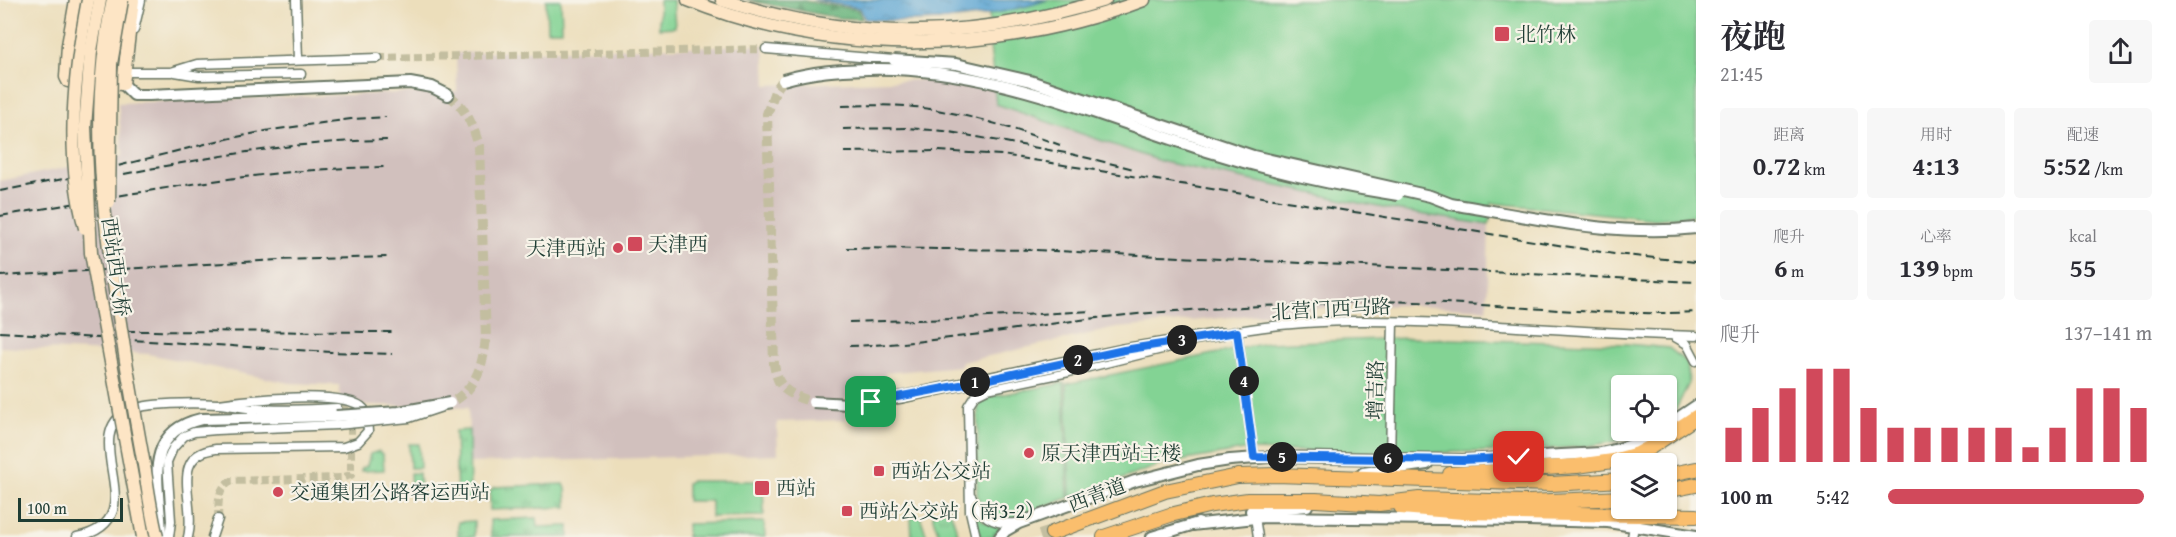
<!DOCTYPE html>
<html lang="zh">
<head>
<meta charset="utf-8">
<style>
	:root { --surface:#fff; --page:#f7f7f7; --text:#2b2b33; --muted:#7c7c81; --accent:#d1495b }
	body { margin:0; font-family:"Gentium Book Plus","Noto Serif SC",serif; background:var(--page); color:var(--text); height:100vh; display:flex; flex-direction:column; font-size:22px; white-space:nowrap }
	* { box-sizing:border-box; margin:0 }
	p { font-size:20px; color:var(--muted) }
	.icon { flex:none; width:33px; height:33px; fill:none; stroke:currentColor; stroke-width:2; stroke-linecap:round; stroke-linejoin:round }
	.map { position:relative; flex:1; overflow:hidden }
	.drawer { display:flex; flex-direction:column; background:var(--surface); width:480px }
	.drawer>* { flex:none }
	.controls { position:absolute; left:1611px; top:375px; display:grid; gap:12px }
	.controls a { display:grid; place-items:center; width:66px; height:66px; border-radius:6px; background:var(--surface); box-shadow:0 2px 4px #0004; font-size:30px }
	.scale { position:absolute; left:18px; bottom:15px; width:105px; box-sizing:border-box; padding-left:6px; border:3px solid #1f3d34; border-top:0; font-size:16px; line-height:21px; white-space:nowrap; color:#1f3d34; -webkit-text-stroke:4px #f7f3e8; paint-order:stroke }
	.pin { position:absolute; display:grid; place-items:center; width:51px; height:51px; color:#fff; margin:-26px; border-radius:12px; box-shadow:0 3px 9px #0006 }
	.km { position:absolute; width:30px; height:30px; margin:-15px; border-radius:50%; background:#222; color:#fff; font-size:16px; line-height:30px; text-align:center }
	.round { display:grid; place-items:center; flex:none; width:63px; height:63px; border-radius:6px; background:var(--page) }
	.overview { display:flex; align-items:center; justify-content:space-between; height:102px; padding:0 24px }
	h1 { font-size:33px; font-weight:700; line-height:45px }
	.figures { display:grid; grid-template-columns:repeat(3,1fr); gap:9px; height:102px; padding:6px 24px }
	.figures div { display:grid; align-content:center; border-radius:6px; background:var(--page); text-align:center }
	.figures b { font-size:26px; font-weight:700 }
	.figures small { font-size:16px; font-weight:400 }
	.figures p { font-size:16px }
	.chart { height:168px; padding:12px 24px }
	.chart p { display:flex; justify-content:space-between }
	.chart svg { width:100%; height:108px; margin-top:6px; stroke:var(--accent); stroke-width:6 }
	ul { padding:0 24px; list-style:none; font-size:20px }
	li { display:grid; grid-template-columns:96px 72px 1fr; align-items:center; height:45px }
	li i { height:15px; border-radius:8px; background:var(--accent) }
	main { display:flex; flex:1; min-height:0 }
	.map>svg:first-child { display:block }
	.railway { fill:#d1c0bd }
	.grass { fill:url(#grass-tufts); stroke:#518864; stroke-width:1.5 }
	.forest { fill:url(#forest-firs); stroke:#447959; stroke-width:1.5 }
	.park { fill:#83d394; stroke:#518864; stroke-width:1.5 }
	.water { fill:url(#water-ripples); stroke:#3d7184; stroke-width:1.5 }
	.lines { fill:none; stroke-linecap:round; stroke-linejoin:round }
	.minor-tunnel { stroke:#c3bea0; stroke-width:8; stroke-dasharray:8 4; stroke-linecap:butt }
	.tertiary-tunnel { stroke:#c3bea0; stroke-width:10; stroke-dasharray:10 5; stroke-linecap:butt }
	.trunk-tunnel { stroke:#c3bea0; stroke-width:14; stroke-dasharray:14 7; stroke-linecap:butt }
	.minor-casing { stroke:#677563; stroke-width:11 }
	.tertiary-casing { stroke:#677563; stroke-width:14 }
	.secondary-casing { stroke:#677563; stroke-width:15 }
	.trunk-casing { stroke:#677563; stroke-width:16 }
	.minor { stroke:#fff; stroke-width:8 }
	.tertiary { stroke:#fff; stroke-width:10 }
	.secondary { stroke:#fde5c5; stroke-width:12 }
	.trunk { stroke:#fabe6d; stroke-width:14 }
	.rail { stroke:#1f3d34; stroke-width:2; stroke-dasharray:9 4.5; stroke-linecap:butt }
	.minor-bridge-casing { stroke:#677563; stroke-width:11; stroke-linecap:butt }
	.tertiary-bridge-casing { stroke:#677563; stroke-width:14; stroke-linecap:butt }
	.secondary-bridge-casing { stroke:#677563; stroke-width:15; stroke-linecap:butt }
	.minor-bridge { stroke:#fff; stroke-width:8 }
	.tertiary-bridge { stroke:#fff; stroke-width:10 }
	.secondary-bridge { stroke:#fde5c5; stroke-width:12 }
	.route-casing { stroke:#fff; stroke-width:12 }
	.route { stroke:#1a73e8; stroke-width:8 }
	.poi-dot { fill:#d1495b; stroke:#f7f3e8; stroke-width:2 }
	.labels { text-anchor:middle; stroke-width:4.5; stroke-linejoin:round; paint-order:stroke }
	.poi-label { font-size:20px; fill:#1f3d34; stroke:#f7f3e8; text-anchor:start }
	.street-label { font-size:20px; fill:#1f3d34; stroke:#f7f3e8 }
</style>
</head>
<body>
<main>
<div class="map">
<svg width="1696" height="537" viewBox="0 0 1696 537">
	<defs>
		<pattern id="grass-tufts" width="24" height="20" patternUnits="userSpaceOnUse" patternTransform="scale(1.5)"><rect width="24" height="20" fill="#83d394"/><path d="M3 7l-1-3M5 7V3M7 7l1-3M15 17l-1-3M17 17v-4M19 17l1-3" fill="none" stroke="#6bac7a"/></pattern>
		<pattern id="forest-firs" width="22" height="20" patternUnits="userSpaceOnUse" patternTransform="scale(1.5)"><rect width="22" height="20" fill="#6ab57e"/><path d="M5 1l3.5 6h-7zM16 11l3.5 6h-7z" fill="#579468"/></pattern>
		<pattern id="water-ripples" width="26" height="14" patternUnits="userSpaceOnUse" patternTransform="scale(1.5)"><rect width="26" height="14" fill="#5ba5d3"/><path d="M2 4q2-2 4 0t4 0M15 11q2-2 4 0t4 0" fill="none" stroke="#4b88ac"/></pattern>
	</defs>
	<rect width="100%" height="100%" fill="#f7f3e8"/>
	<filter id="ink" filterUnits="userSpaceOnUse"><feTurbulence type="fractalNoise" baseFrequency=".0167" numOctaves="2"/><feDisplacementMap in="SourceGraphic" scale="12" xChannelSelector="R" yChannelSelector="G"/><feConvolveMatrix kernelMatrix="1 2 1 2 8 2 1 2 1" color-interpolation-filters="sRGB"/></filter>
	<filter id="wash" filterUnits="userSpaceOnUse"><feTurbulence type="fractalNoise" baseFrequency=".008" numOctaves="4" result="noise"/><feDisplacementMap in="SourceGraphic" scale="24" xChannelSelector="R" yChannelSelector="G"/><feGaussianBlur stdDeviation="1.35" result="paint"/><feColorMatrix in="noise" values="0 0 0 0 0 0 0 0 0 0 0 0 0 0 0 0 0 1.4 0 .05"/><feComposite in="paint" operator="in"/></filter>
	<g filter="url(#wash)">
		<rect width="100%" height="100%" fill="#ecdebb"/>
		<path class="railway" d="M764 45 766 85 952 79 996 88 1119 148 1163 162 1388 209 1489 225 1487 309 1409 305 1332 307 1141 326 1116 328 962 362 960 366 885 373V394L845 398 846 420 777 422 778 454 470 463 468 408 340 404 339 385 289 383 148 354 0 347V181L123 156 118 103 457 91 456 53Z"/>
		<g class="grass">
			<path d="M469 430 470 500H457L455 431Z"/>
			<path d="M409 444H419L420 468H410Z"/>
			<path d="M379 451 383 455 384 470 361 471 362 468 367 466 370 454Z"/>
			<path d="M410 473H419L420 491 411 492Z"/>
			<path d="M564 484 566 489 567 507 490 510V491L494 487Z"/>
			<path d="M949 507 959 537H940L933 518V513Z"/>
			<path d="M973 508 983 521 1000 528 993 537H980Z"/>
			<path d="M537 518 538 527 569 526V537H491L490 520Z"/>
			<path d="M474 521V537H458V522Z"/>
		</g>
		<path class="forest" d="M746 0H799L858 10 862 19 838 18Z"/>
		<g class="park">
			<path d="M546 0H561L562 30H547Z"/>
			<path d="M659 0H673L675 27 659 28Z"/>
			<path d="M1010 0H1696V216L1655 219 1492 203 1489 225 1388 209 1163 162 996 104 990 46 989 4Z"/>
			<path d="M1412 338 1627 344 1669 348 1687 363 1689 383 1676 409 1667 415 1666 386H1622V430L1640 431 1624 440 1581 447 1507 451 1415 453 1244 450 1163 464 1070 498 1066 384 1267 343Z"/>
			<path d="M1064 383 1068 498 1008 520C993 520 981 508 977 494L978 408 983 398Z"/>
			<path d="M690 481H760L763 484 764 514 762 516 711 517V501H687V483Z"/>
			<path d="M920 516 927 537H912L911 517Z"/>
			<path d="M764 522 765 537H687V524Z"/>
		</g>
		<path class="water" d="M813 0H1047C988 20 927 24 865 19L859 8Z"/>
	</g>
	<g filter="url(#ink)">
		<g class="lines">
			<g class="minor-tunnel">
				<path d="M378 58 766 49"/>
				<path d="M218 519C219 504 216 488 232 481L341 478 351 475V419L346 410 337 408"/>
			</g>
			<g class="tertiary-tunnel">
				<path d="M783 80 775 91 767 114 774 364C778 391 789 394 813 402"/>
				<path d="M448 95C466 107 473 126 479 146L486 338C483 365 476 390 450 403"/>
			</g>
			<path class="trunk-tunnel" d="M1040 537 1052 533"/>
			<g class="minor-casing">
				<g id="minor">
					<path d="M296 0 298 60"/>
					<path d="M134 30 141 0"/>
					<path d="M766 49 894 60"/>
					<path d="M125 72H171L197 64 378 58"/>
					<path d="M175 72 199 76 301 74"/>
					<path d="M1237 332 1254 457"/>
					<path d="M1218 335C1303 316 1395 320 1482 325 1553 329 1625 334 1696 336"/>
					<path d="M1675 337 1687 344 1696 361"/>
					<path d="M1390 458 1393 322"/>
					<path d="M972 497C980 517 995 525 1016 523"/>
					<path d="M1255 517 1258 537"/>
					<path d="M77 537C158 520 75 438 128 411 144 402 199 403 218 404 232 405 245 409 259 409 285 411 311 409 337 408"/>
					<path d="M169 537 171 521 167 462 173 448 184 436 194 432 216 430 337 425"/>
					<path d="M188 537C197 503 167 455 216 449L344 447 358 442 368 431C367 424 369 415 364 409 347 389 246 400 219 404"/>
					<path d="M212 537 218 519"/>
					<path d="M976 537 970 511 968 406 975 395 987 389 1069 372 1170 347"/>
					<path d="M1632 537 1634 527"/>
				</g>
			</g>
			<g class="tertiary-casing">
				<g id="tertiary">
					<path d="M123 84 134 95H149L410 83 432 87 448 95"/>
					<path d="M1123 350 1221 334"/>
					<path d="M1666 426 1696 406"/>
					<path d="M1363 473 1427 464"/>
					<path d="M1251 511 1307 506"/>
					<path d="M1192 525 1264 517 1528 520 1608 522 1696 536"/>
					<path d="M161 537C161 491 139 433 201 419L336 416"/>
					<path d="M1000 537 1005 531 1019 523 1135 481 1198 465 1230 460 1270 457 1463 460 1601 453C1622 449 1642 443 1660 430"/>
					<path d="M1152 537 1198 523"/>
				</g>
			</g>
			<g class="secondary-casing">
				<g id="secondary">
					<path d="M76 0 68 45 66 77 68 81 123 84 133 0"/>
					<path d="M688 0C832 58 999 55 1144 0"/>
					<path d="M722 0C854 42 972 41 1105 0"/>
				</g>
			</g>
			<g class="trunk-casing">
				<g id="trunk">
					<path d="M1450 474 1577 466 1613 461 1638 454 1651 447 1696 417"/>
					<path d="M1666 475 1696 469"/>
					<path d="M1666 491 1696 485"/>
					<path d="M1401 507 1463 512 1696 516"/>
					<path d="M1052 533 1165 491 1238 476 1276 475 1551 484 1622 480"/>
					<path d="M1104 537 1170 515 1212 505 1248 500H1316L1379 504 1419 499 1527 502 1622 498"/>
				</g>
			</g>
			<use href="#minor" class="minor"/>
			<use href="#tertiary" class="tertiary"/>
			<use href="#secondary" class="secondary"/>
			<use href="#trunk" class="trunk"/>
			<g class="rail">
				<path d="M842 106C871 105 901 104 930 109 975 116 1018 130 1060 145"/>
				<path d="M843 129 906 128 944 131 1071 154 1134 169"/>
				<path d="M844 152 939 151 1002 155 1614 254 1696 262"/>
				<path d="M124 174C211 157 297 141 387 140"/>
				<path d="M0 191 74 177 217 141 271 130 351 119 386 117"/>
				<path d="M0 216C128 195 256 168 387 167"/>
				<path d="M847 248 1035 250 1696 282"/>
				<path d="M0 276 278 260 389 257"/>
				<path d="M849 322 954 319 1091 311"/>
				<path d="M126 331 392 332"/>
				<path d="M0 332 331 352 392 354"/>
				<path d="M849 346C929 344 1009 329 1088 319 1175 309 1264 306 1351 302 1466 298 1581 318 1696 312"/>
			</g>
			<g class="minor-bridge-casing">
				<path id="minor-bridge" d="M337 425 409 418 442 407"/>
			</g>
			<g class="tertiary-bridge-casing">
				<g id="tertiary-bridge">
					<path d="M894 60 956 64 1030 81 1253 156 1430 196 1451 204C1531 217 1615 237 1696 228"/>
					<path d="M783 80C814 71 837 70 868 69 988 66 1096 115 1207 151 1270 171 1333 185 1398 195"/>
					<path d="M813 402 849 404 902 397 1123 350"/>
					<path d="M336 416 399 412 450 403"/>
				</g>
			</g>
			<g class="secondary-bridge-casing">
				<g id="secondary-bridge">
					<path d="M100 0 91 51 85 127 91 253 143 537"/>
					<path d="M113 0C87 120 105 229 124 348 130 388 137 426 144 465 148 489 151 513 157 537"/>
					<path d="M109 202 111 64 122 0"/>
					<path d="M85 228C65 155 74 73 88 0"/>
				</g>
			</g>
			<use href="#minor-bridge" class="minor-bridge"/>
			<use href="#tertiary-bridge" class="tertiary-bridge"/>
			<use href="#secondary-bridge" class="secondary-bridge"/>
		</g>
	</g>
	<g class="lines" filter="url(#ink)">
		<g class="route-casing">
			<path id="route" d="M871 402 976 382 1124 350 1237 332 1254 457 1463 460 1519 457"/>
		</g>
		<use href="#route" class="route"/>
	</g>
	<g class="poi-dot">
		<rect x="1494" y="26" width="16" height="16" rx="3"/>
		<rect x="627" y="236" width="16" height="16" rx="3"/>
		<circle cx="618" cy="248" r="6"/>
		<circle cx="1029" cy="453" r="6"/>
		<rect x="873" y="465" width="12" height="12" rx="3"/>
		<rect x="754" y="480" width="16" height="16" rx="3"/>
		<circle cx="278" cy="492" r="6"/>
		<rect x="841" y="505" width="12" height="12" rx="3"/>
	</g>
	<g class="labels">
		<g class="poi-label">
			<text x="1516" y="41">北竹林</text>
			<text x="648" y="251">天津西</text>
			<text x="606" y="255" text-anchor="end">天津西站</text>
			<text x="1041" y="460">原天津西站主楼</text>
			<text x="891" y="478">西站公交站</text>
			<text x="776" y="495">西站</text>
			<text x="290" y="499">交通集团公路客运西站</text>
			<text x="859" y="518">西站公交站（南3-2）</text>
		</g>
		<g class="street-label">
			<text transform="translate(116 267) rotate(82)" y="7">西站西大桥</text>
			<text transform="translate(1331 309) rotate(-3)" y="7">北营门西马路</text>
			<text transform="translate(1375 390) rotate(-89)" y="7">增吉路</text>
			<text transform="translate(1097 495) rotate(-21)" y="7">西青道</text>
		</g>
	</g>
</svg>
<div class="controls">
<a><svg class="icon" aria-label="locate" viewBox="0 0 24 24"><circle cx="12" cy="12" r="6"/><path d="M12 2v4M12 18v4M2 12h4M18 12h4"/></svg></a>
<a><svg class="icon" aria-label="layers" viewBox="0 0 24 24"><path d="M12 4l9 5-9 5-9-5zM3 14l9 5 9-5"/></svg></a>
</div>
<div class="scale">100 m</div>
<div class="pin" style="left:871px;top:402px;background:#1e9e55"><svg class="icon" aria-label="arrive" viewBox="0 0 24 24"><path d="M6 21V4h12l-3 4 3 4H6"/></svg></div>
<div class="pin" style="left:1519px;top:457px;background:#d93025"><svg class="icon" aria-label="check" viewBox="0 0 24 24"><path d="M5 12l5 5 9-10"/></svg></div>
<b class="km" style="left:975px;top:382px">1</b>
<b class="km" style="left:1078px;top:360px">2</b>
<b class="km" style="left:1182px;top:340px">3</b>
<b class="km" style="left:1244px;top:381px">4</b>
<b class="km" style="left:1282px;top:457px">5</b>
<b class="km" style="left:1388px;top:458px">6</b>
</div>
<section class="drawer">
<div class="overview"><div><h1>夜跑</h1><p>21:45</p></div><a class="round"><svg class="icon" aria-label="share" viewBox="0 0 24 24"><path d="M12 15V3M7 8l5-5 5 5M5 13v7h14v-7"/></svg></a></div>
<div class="figures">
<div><p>距离</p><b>0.72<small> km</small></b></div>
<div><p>用时</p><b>4:13</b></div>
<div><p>配速</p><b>5:52<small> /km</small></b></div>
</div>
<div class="figures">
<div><p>爬升</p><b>6<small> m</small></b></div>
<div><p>心率</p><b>139<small> bpm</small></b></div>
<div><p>kcal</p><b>55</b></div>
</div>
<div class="chart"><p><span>爬升</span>137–141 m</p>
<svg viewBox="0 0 160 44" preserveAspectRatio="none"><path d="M5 44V30M15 44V22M25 44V14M35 44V6M45 44V6M55 44V22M65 44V30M75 44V30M85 44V30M95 44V30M105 44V30M115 44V38M125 44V30M135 44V14M145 44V14M155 44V22"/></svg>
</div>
<ul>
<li><b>100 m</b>5:42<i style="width:97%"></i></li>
</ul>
</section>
</main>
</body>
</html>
